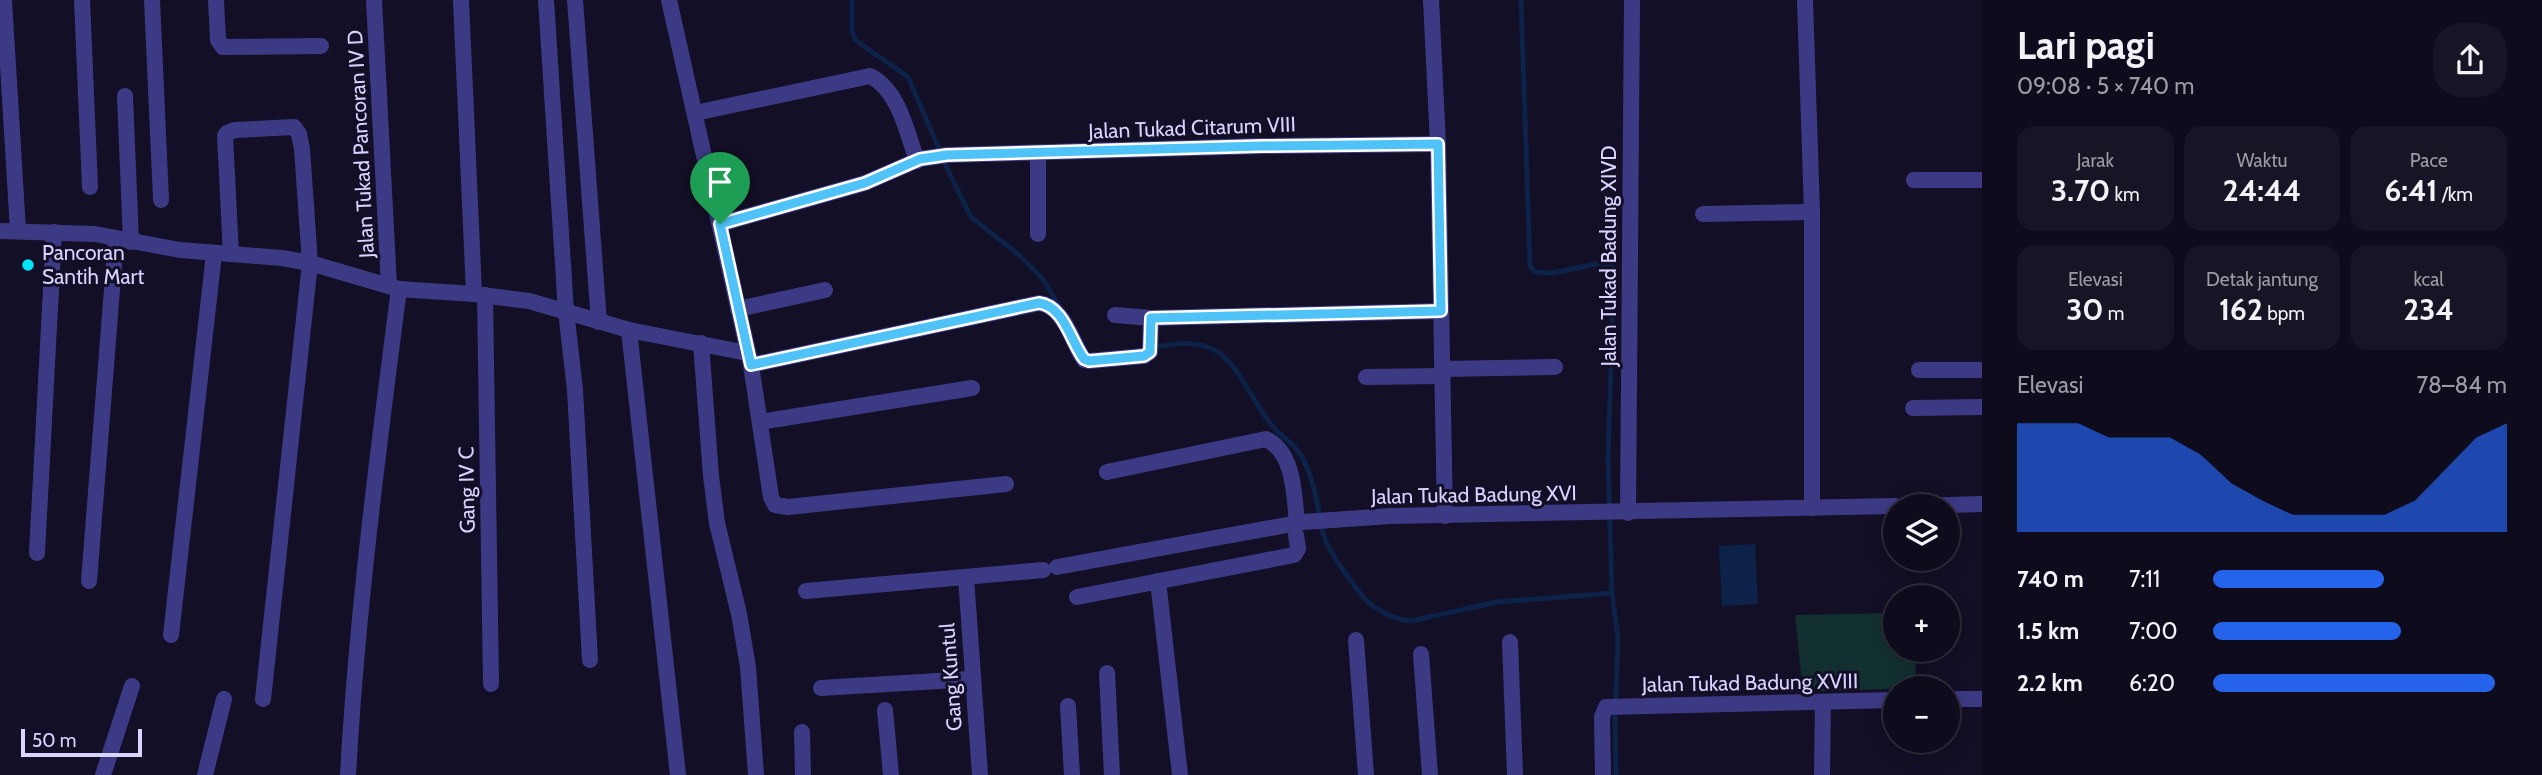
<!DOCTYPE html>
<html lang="id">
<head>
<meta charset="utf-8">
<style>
	:root { --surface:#0e0b1c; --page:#171425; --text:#f1f3f6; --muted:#9b9ba3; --line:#2e2b3b; --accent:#2563eb }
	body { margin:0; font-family:Cabin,sans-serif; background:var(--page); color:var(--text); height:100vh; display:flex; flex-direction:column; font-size:26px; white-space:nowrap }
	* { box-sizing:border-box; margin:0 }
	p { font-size:23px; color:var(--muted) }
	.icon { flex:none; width:38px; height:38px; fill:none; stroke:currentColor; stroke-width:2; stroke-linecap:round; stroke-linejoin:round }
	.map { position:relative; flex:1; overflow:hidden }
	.sheet { display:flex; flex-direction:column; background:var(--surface); width:560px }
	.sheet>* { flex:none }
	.tools { position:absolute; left:1883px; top:494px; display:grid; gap:14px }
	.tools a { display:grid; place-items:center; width:77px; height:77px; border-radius:50%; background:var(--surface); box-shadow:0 4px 18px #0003,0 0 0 2px var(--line); font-size:35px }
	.scale { position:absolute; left:21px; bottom:18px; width:121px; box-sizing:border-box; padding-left:7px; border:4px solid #d9d4ff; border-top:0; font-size:19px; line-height:24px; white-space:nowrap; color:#d9d4ff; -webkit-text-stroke:5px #130f26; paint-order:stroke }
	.pin { position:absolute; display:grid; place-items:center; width:60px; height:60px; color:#fff; margin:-72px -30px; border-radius:50% 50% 50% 0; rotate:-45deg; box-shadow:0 0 7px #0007 }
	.pin .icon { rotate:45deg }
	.round { display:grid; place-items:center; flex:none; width:74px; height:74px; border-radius:28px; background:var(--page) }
	.headline { display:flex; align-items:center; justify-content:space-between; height:119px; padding:0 35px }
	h1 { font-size:38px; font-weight:800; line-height:52px }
	.stats { display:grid; grid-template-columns:repeat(3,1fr); gap:10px; height:119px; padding:7px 35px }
	.stats div { display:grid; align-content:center; border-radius:18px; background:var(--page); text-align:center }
	.stats b { font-size:30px; font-weight:800 }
	.stats small { font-size:19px; font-weight:400 }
	.stats p { font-size:19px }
	.chart { height:196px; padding:14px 35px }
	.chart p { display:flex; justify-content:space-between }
	.chart svg { width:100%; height:126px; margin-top:7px; fill:var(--accent); opacity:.7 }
	ul { padding:0 35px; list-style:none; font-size:23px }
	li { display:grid; grid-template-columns:112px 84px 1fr; align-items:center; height:52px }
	li i { height:18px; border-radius:9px; background:var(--accent) }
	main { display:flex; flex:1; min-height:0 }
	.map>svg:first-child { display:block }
	.green { fill:#12302f }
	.water { fill:#0c2248 }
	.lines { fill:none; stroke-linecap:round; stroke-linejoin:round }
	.stream { stroke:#0c2248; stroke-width:5 }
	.minor { stroke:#3d3a85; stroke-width:16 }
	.route-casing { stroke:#fff; stroke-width:14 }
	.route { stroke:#4fc3f7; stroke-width:9 }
	.poi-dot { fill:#00e5ff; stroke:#130f26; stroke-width:2.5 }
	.labels { text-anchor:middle; stroke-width:6; stroke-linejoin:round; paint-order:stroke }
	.street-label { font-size:21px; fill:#d9d4ff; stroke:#130f26 }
	.poi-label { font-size:21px; fill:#d9d4ff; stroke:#130f26; text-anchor:start }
</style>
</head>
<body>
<main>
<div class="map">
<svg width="1982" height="775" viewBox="0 0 1982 775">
	<rect width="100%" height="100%" fill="#130f26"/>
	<path class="green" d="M1895 613V649H1915L1916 688 1803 692 1795 615Z"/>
	<path class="water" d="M1755 544 1758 604 1722 606 1719 546Z"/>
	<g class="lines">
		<g class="stream">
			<path d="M852 0V31L855 40 908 77 949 172 971 217 1019 255 1042 278 1059 306"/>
			<path d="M1521 0 1530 266 1535 272 1553 273 1601 263 1612 266 1614 273 1608 458 1612 593 1618 638 1615 716 1616 775"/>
			<path d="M1152 348C1228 329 1232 369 1269 422 1278 435 1294 442 1302 457 1311 474 1316 494 1319 513 1321 521 1321 531 1325 539 1330 553 1357 591 1367 601 1377 611 1397 620 1411 621L1497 602 1612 593"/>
		</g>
		<g class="minor">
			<path d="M4 0 18 230"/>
			<path d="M82 0 90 187"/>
			<path d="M152 0 161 200"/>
			<path d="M216 0 218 40 223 47 321 46"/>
			<path d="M374 0 389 286"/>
			<path d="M461 0 474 294"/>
			<path d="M546 0 566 311 575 390 590 660"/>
			<path d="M575 0 599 322"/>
			<path d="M669 0 751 365 771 497 775 505 788 507 1006 484"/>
			<path d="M1431 0 1438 144 1445 516"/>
			<path d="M1805 0 1812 212V508"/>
			<path d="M125 96 131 242"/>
			<path d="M695 113 870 76C899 90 907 133 917 161"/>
			<path d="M1038 154V234"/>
			<path d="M1914 180H1982"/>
			<path d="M1703 214 1812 212"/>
			<path d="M720 224 865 183 920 159 947 155 1262 146 1438 144"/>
			<path d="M0 231 95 234 180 250 282 258 310 263 399 289 474 294 529 301 629 330 747 353"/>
			<path d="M231 254 225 136 227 133 235 130 294 127 299 134 302 149 310 263 263 699"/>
			<path d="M485 295 491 684"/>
			<path d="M738 309 825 290"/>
			<path d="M1115 315 1151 318 1441 311"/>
			<path d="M629 330 678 775"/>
			<path d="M701 343 711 476 717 523 739 614 748 667 756 775"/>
			<path d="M751 365 1039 303C1064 306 1072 342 1084 360L1089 361 1144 356 1150 352 1151 318"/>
			<path d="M1442 369 1555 367"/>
			<path d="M1919 370H1982"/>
			<path d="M1366 377 1442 376"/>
			<path d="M1913 408 1982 407"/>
			<path d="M760 422 972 388"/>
			<path d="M1107 472 1266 439C1295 453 1294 496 1297 523"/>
			<path d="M1916 506 1982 504"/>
			<path d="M1628 513 1632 0"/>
			<path d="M37 553 54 232"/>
			<path d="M1057 567 1303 522 1390 516 1895 506"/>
			<path d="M966 577 980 775"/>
			<path d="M89 581 116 239"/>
			<path d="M1158 581 1180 775"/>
			<path d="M806 591 1043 570"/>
			<path d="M1077 597 1294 555 1298 549 1296 535"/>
			<path d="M171 635 214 254"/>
			<path d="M1356 640 1366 775"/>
			<path d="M1510 642 1515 775"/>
			<path d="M1421 654 1430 775"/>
			<path d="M1107 673 1112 775"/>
			<path d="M821 688 971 679"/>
			<path d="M1948 699H1982"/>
			<path d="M1068 706 1072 775"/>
			<path d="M885 710 891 775"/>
			<path d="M802 732 803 775"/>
			<path d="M103 775 132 686"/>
			<path d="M205 775 224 699"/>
			<path d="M348 775C357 612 378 451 399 289"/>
			<path d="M1603 775 1602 717 1606 707 1895 700"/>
			<path d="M1822 775 1823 702"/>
		</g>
	</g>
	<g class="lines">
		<g class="route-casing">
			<path id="route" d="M1438 144 1441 311 1151 318 1150 352 1144 356 1089 361 1084 359C1071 342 1064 306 1039 303L751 365 720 224 865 183 920 159 947 155 1262 146Z"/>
		</g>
		<use href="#route" class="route"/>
	</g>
	<circle class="poi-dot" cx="28" cy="265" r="7"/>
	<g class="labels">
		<g class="street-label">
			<text transform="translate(1192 128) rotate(-2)" y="7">Jalan Tukad Citarum VIII</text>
			<text transform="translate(361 144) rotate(-93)" y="7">Jalan Tukad Pancoran IV D</text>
			<text transform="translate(1609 256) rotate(-90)" y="7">Jalan Tukad Badung XIVD</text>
			<text transform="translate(467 490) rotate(-91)" y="7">Gang IV C</text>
			<text transform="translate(1474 495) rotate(-1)" y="7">Jalan Tukad Badung XVI</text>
			<text transform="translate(951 677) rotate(-94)" y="7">Gang Kuntul</text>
			<text transform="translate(1750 683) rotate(-1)" y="7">Jalan Tukad Badung XVIII</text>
		</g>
		<g class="poi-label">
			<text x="42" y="260">Pancoran<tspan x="42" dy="24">Santih Mart</tspan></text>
		</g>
	</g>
</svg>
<div class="tools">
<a><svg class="icon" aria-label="layers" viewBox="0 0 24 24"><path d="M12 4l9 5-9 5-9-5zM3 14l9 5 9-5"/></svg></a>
<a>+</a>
<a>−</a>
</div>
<div class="scale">50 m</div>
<div class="pin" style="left:720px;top:224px;background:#1e9e55"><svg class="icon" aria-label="arrive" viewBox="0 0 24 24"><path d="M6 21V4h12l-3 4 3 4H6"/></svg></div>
</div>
<section class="sheet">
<div class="headline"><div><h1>Lari pagi</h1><p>09:08 · 5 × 740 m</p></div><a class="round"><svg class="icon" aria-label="share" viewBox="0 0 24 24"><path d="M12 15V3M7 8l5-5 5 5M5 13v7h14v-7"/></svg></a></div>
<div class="stats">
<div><p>Jarak</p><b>3.70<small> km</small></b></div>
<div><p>Waktu</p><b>24:44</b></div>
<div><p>Pace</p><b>6:41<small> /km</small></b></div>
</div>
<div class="stats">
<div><p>Elevasi</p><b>30<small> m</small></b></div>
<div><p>Detak jantung</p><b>162<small> bpm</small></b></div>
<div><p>kcal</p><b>234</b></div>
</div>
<div class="chart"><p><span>Elevasi</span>78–84 m</p>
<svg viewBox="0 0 160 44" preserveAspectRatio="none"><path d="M0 44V6L10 6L20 6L30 11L40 11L50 11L60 17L70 27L80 33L90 38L100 38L110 38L120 38L130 33L140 22L150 11L160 6V44z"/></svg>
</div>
<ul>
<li><b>740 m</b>7:11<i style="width:58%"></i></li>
<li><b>1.5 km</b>7:00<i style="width:64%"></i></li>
<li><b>2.2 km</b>6:20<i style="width:96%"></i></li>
</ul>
</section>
</main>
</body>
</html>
